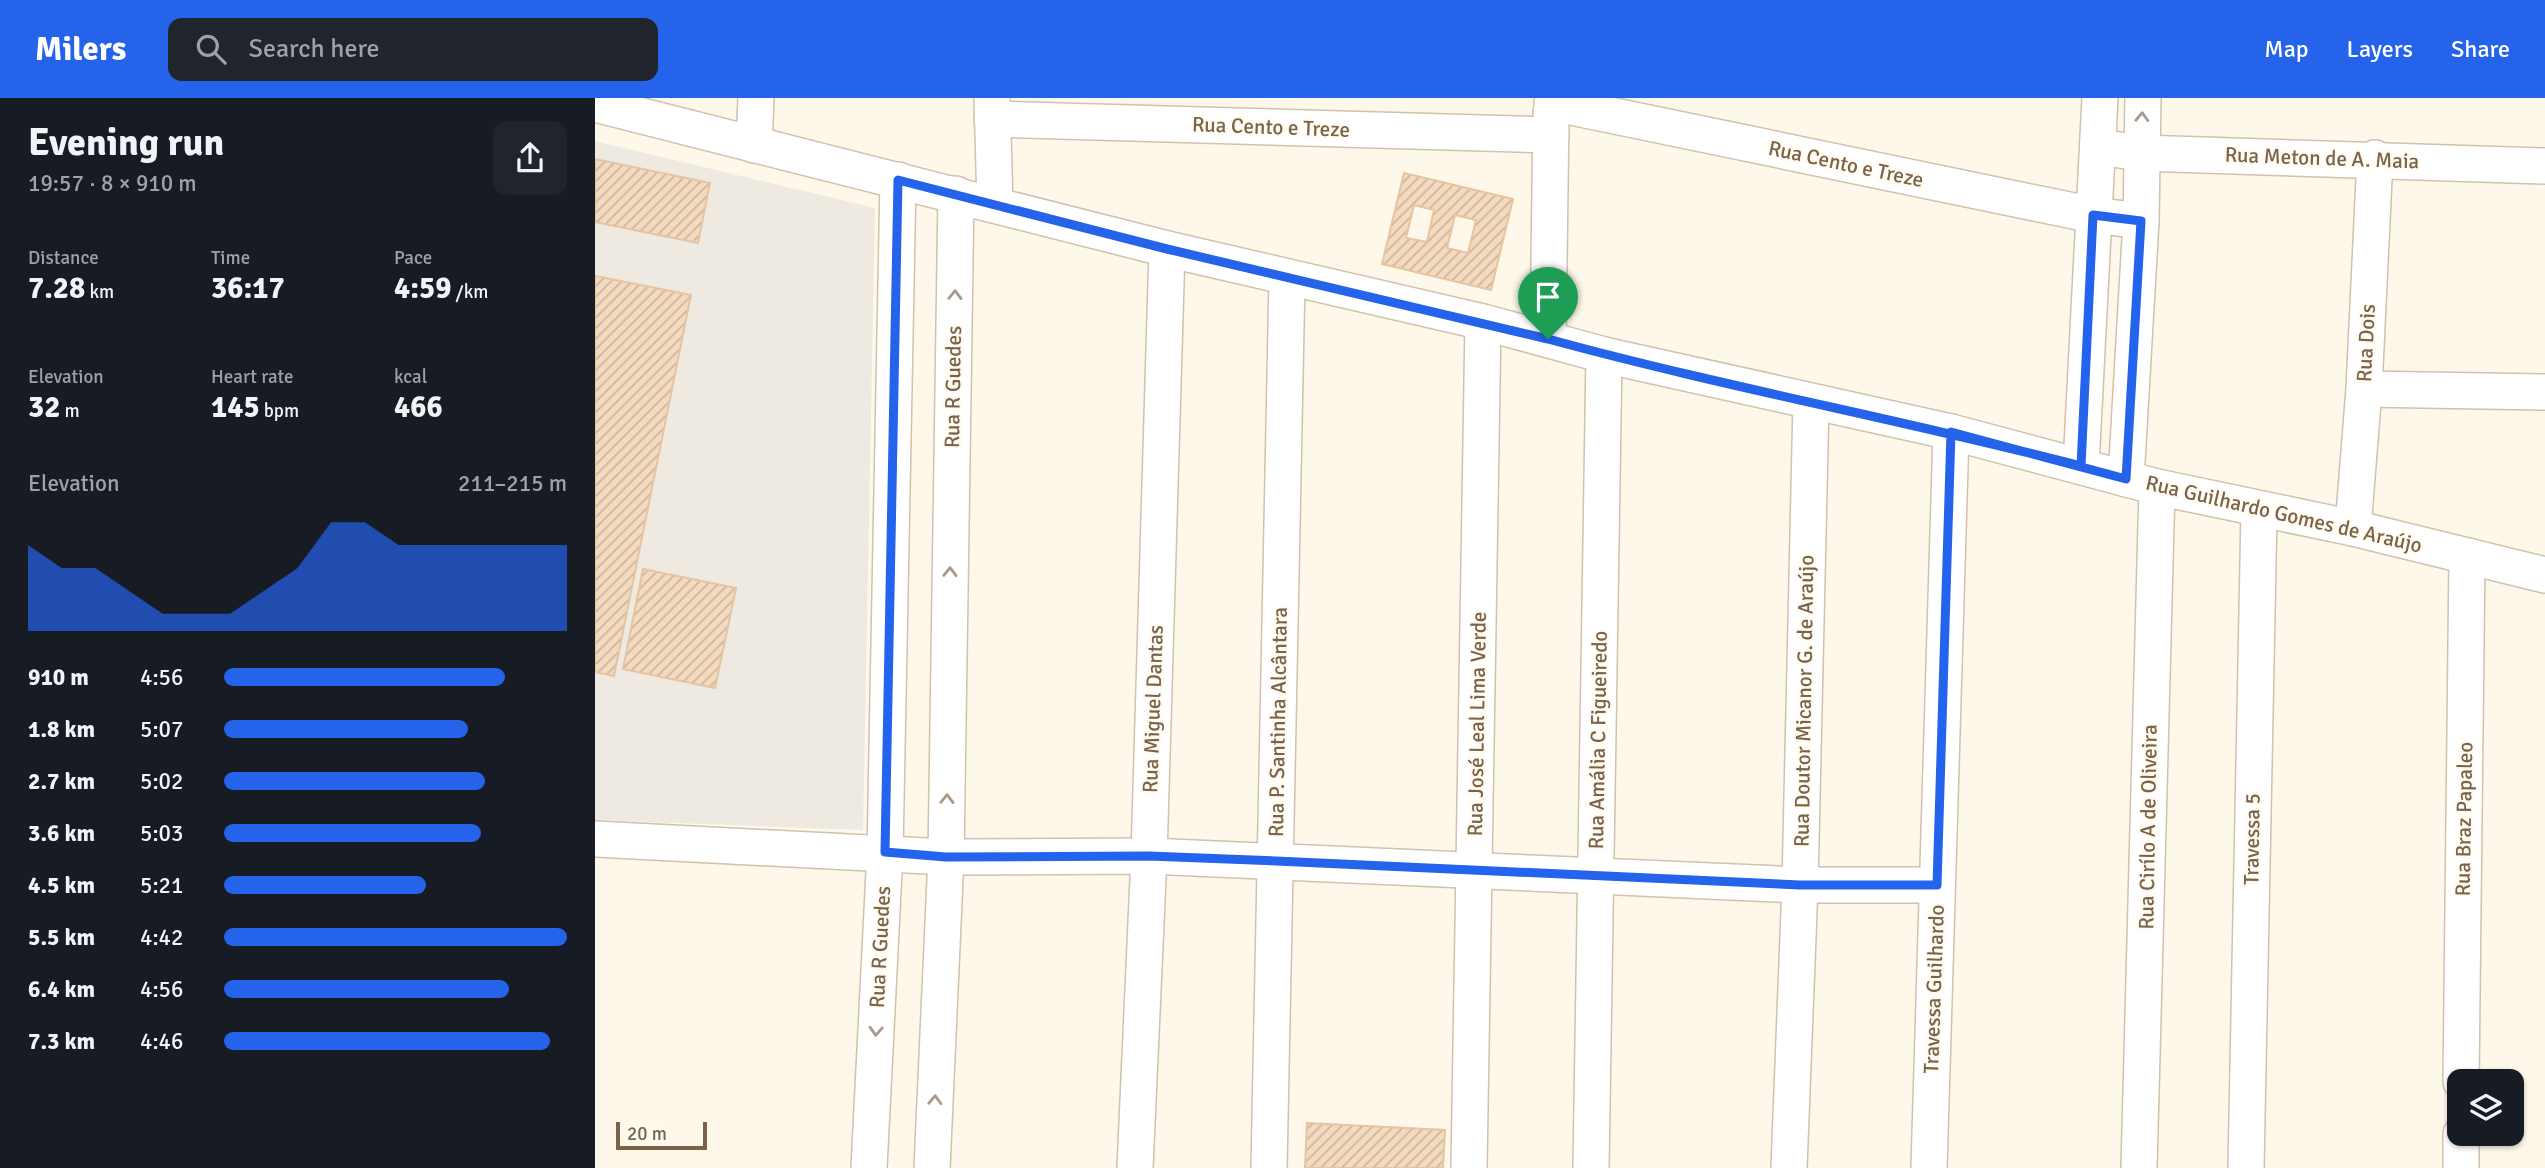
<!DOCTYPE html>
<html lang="en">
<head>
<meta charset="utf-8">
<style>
	:root { --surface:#171b24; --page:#20242c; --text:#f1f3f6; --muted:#9ea1a6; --accent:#2563eb }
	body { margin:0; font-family:Signika,sans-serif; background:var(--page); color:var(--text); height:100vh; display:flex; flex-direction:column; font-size:26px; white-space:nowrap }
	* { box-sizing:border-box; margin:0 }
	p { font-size:23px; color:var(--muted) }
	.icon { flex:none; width:38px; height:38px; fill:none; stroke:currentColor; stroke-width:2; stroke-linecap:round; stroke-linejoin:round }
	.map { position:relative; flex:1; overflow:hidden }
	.details { display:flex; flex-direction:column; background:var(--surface); width:595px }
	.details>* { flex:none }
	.tools { position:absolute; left:1852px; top:971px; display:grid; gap:14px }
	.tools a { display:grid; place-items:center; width:77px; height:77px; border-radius:14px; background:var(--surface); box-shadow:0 2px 5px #0004; font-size:35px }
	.scale { position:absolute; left:21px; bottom:18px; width:91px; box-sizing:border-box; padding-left:7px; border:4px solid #7a624b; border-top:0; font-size:19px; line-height:24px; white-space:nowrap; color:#7a624b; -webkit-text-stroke:5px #fffbf0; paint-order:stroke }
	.pin { position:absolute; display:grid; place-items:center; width:60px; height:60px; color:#fff; margin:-72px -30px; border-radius:50% 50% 50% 0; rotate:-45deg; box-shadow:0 0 7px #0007 }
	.pin .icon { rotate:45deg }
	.round { display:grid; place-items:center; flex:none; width:74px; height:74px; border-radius:14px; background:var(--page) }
	.headline { display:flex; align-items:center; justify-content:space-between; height:119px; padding:0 28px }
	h1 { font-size:38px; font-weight:700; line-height:52px }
	.figures { display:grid; grid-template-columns:repeat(3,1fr); gap:10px; height:119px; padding:7px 28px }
	.figures div { display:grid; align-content:center }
	.figures b { font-size:30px; font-weight:700 }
	.figures small { font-size:19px; font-weight:400 }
	.figures p { font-size:19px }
	.chart { height:196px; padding:14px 28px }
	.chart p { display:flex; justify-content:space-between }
	.chart svg { width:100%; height:126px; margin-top:7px; fill:var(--accent); opacity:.7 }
	ul { padding:0 28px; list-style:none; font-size:23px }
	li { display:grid; grid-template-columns:112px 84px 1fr; align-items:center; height:52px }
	li i { height:18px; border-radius:9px; background:var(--accent) }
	header { display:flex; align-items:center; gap:42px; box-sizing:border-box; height:98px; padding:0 35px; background:var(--accent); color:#fff }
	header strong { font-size:33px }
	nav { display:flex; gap:38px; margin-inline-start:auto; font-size:24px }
	.search { width:490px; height:63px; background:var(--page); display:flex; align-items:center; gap:18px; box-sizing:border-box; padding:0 24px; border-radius:14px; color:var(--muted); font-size:26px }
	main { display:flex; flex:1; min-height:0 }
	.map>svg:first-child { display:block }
	.industrial { fill:#eeeae2 }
	.building { fill:url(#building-hatch); stroke:#e7c49f; stroke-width:2; fill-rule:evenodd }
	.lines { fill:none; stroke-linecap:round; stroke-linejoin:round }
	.minor-casing { stroke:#d1c1ad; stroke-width:38 }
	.minor { stroke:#fff; stroke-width:35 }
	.oneway { stroke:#a9998a }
	.route-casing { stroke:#fff; stroke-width:14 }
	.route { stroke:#2563eb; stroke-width:9 }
	.labels { text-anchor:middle; stroke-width:5; stroke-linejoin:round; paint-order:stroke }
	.street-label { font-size:21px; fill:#7a624b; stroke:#fffbf0 }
</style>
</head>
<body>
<header>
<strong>Milers</strong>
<div class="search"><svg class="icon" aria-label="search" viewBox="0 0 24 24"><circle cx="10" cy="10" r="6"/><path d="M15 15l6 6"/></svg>Search here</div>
<nav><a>Map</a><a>Layers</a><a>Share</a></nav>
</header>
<main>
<section class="details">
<div class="headline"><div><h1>Evening run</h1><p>19:57 · 8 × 910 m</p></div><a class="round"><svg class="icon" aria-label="share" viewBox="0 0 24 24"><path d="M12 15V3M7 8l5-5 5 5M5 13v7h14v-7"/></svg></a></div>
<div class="figures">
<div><p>Distance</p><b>7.28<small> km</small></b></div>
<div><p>Time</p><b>36:17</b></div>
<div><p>Pace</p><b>4:59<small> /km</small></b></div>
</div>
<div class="figures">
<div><p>Elevation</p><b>32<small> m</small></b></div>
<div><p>Heart rate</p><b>145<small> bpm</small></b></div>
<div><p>kcal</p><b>466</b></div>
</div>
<div class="chart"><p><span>Elevation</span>211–215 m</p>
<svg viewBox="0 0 160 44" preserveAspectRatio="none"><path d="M0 44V14L10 22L20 22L30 30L40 38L50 38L60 38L70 30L80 22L90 6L100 6L110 14L120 14L130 14L140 14L150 14L160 14V44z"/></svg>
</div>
<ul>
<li><b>910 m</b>4:56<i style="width:82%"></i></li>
<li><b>1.8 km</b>5:07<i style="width:71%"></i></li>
<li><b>2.7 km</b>5:02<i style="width:76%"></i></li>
<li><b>3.6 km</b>5:03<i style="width:75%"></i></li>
<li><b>4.5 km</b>5:21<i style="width:59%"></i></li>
<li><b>5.5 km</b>4:42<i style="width:100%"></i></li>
<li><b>6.4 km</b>4:56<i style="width:83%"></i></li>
<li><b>7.3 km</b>4:46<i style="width:95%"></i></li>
</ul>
</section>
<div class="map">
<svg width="1950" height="1070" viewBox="0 0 1950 1070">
	<defs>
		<pattern id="building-hatch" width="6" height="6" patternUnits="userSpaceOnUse" patternTransform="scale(1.75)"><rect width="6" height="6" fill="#f4dbbf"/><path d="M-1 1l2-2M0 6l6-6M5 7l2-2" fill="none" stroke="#cbb59d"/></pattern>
	</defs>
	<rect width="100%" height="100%" fill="#fdf8e9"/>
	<path class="industrial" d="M0 43 280 110 268 732 0 722Z"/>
	<g class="building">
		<path d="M0 61 115 85 103 145 0 124Z"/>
		<path d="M809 75 918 101 896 192 787 166ZM819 107 839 112 832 144 811 140ZM860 117 881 122 873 155 852 150Z"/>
		<path d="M0 178 96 197 19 578 0 574Z"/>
		<path d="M48 471 141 490 120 590 28 571Z"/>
		<path d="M712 1025 850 1032 848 1070H710Z"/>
	</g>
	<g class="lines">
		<g class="minor-casing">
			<g id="minor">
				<path d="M397 0 400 106"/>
				<path d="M957 5 1498 117 1546 123"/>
				<path d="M0 6 572 151 888 224 1009 257 1356 334 1562 389 1758 430 1950 477"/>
				<path d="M397 21 956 37"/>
				<path d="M159 47 161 0"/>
				<path d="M1504 49 1545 55 1950 68"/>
				<path d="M953 241 956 14"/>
				<path d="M1769 291 1950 294"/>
				<path d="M1486 368 1505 0"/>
				<path d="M1531 381 1546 123 1548 0"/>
				<path d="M1758 430 1769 291 1780 60"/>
				<path d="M0 741 351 759 554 758 1205 787H1342"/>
				<path d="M1866 984 1872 458"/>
				<path d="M274 1070 290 754 303 82"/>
				<path d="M337 1070 351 759 361 96"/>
				<path d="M540 1070 554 758 572 151"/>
				<path d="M674 1070 692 179"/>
				<path d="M874 1070 888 224"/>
				<path d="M996 1070 1009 257"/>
				<path d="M1194 1070 1205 787 1216 304"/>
				<path d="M1334 1070 1356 334"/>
				<path d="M1544 1070 1562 389"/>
				<path d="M1651 1070 1664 413"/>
				<path d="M1866 1070V1036"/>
			</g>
		</g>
		<use href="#minor" class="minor"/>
	</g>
	<defs><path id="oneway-chevron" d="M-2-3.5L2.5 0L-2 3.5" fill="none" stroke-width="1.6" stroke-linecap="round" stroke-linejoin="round" transform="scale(1.75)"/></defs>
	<g class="oneway">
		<use href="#oneway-chevron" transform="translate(1547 19) rotate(-88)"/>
		<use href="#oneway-chevron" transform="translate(360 197) rotate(-89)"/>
		<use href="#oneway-chevron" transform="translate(355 474) rotate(-89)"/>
		<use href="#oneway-chevron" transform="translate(352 701) rotate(-89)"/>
		<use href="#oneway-chevron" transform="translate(281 933) rotate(93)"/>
		<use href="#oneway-chevron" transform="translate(340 1002) rotate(-88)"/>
	</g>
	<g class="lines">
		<g class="route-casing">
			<path id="route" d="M953 241 572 151 303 82 290 754 351 759 554 758 681 763 1205 787H1342L1356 334 1531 381 1546 123 1498 117 1486 368C1309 322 1129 289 953 241"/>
		</g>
		<use href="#route" class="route"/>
	</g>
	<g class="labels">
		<g class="street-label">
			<text transform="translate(676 29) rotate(2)" y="7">Rua Cento e Treze</text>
			<text transform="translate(1727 60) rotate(2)" y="7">Rua Meton de A. Maia</text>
			<text transform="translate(1251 66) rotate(12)" y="7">Rua Cento e Treze</text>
			<text transform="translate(1771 245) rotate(-87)" y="7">Rua Dois</text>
			<text transform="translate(358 289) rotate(-89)" y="7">Rua R Guedes</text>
			<text transform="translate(1689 416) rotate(13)" y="7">Rua Guilhardo Gomes de Araújo</text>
			<text transform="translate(1209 603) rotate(-89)" y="7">Rua Doutor Micanor G. de Araújo</text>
			<text transform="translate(558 611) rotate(-88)" y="7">Rua Miguel Dantas</text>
			<text transform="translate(683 624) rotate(-89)" y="7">Rua P. Santinha Alcântara</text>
			<text transform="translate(882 626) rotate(-89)" y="7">Rua José Leal Lima Verde</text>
			<text transform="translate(1003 642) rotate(-89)" y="7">Rua Amália C Figueiredo</text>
			<text transform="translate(1869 721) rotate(-89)" y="7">Rua Braz Papaleo</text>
			<text transform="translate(1553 729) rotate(-89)" y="7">Rua Cirílo A de Oliveira</text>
			<text transform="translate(1657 741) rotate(-89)" y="7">Travessa 5</text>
			<text transform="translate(285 849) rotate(-87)" y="7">Rua R Guedes</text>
			<text transform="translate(1339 891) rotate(-88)" y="7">Travessa Guilhardo</text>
		</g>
	</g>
</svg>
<div class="tools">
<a><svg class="icon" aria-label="layers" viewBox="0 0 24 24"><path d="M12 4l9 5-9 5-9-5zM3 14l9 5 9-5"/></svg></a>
</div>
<div class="scale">20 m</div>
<div class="pin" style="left:953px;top:241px;background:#1e9e55"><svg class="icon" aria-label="arrive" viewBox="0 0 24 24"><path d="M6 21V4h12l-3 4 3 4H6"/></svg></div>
</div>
</main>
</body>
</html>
